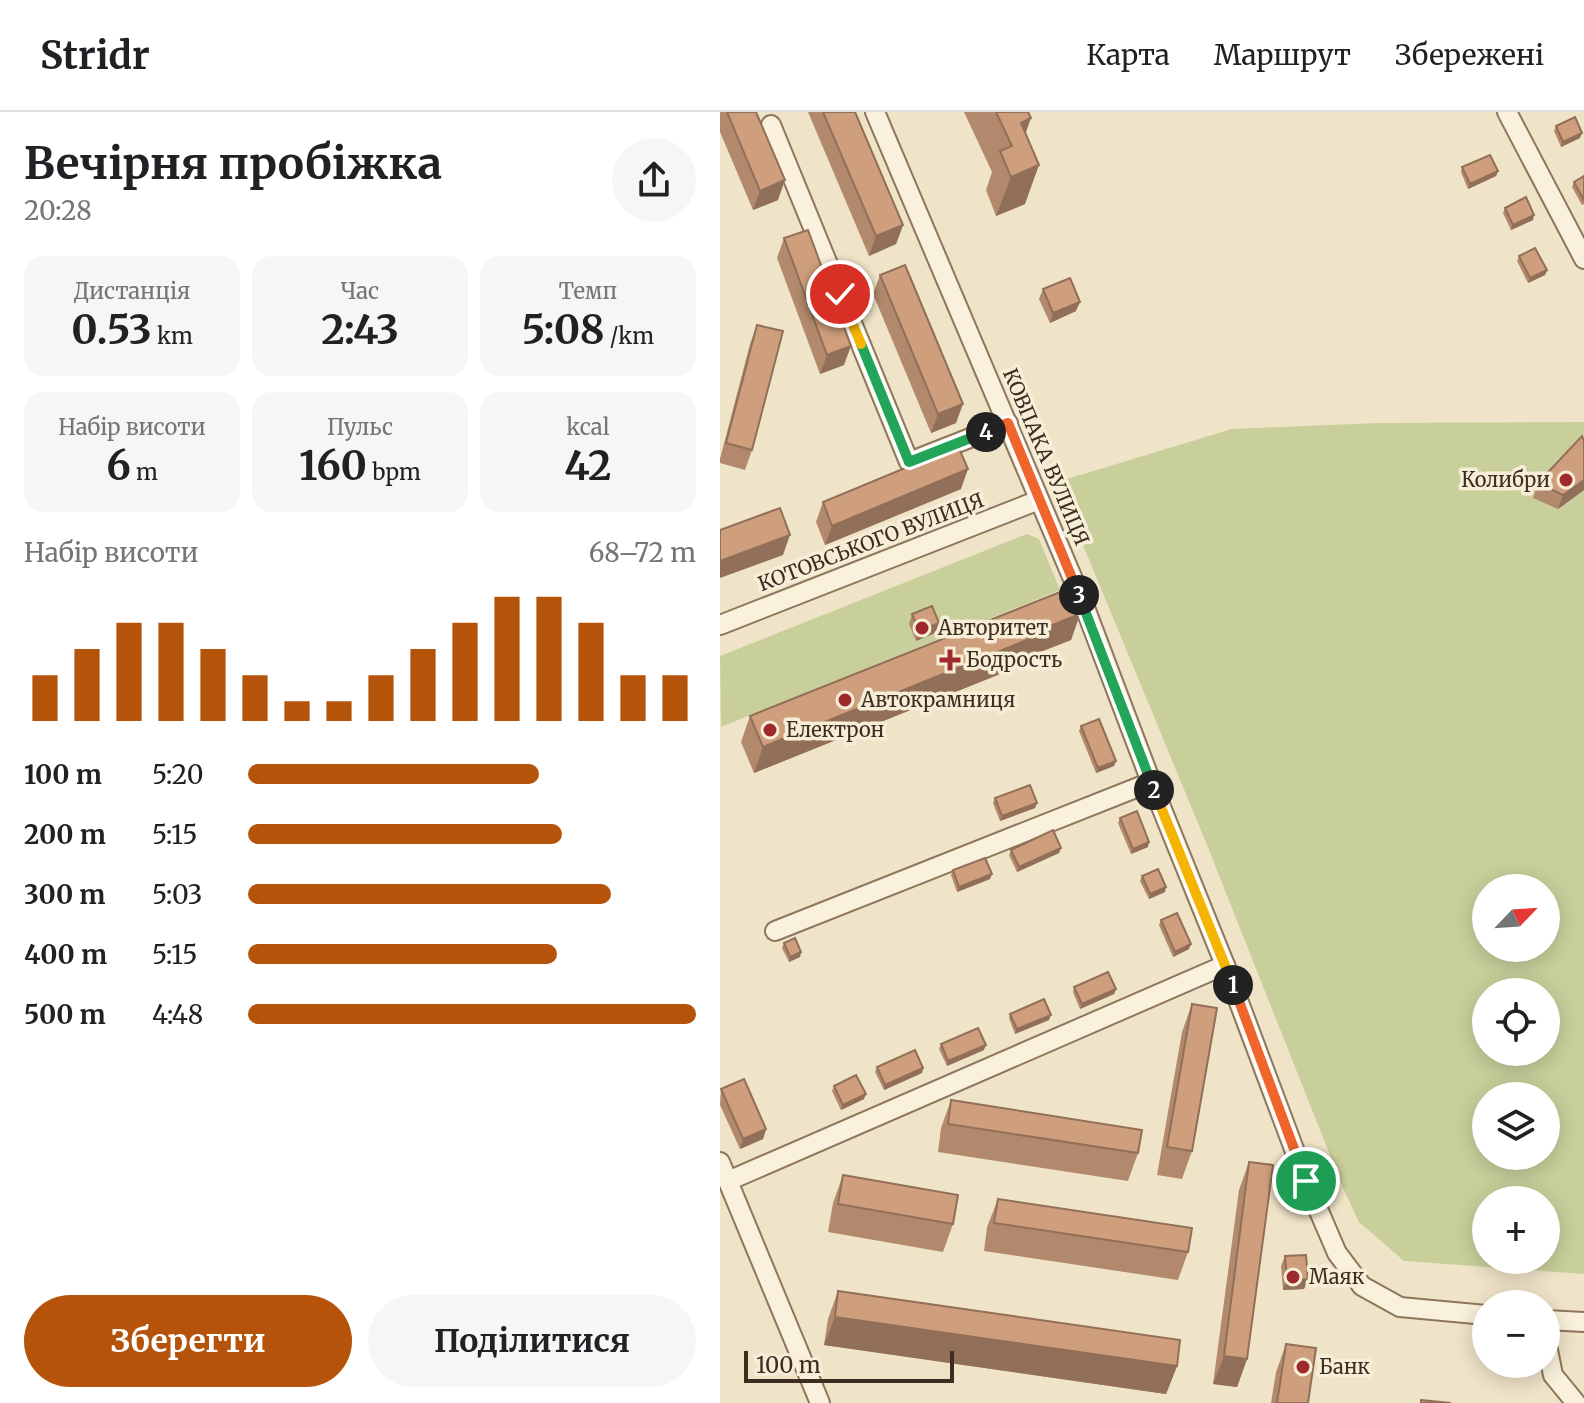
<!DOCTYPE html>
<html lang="uk">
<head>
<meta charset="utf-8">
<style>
	:root { --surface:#fff; --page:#f6f6f6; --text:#202124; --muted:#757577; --line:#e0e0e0; --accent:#b45309 }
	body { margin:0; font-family:Merriweather,serif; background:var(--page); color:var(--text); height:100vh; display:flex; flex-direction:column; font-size:30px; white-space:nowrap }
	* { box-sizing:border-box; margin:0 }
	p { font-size:26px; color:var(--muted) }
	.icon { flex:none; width:44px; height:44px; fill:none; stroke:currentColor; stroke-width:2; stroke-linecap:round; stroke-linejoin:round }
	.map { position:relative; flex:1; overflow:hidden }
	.sheet { display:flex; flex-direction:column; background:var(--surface); width:720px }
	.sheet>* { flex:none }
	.needle { width:52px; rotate:65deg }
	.tools { position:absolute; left:752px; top:762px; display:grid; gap:16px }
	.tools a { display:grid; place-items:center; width:88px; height:88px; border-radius:50%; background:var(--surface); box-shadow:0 4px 20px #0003; font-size:40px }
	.scale { position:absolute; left:24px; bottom:20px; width:210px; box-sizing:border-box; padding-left:8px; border:4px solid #3d2e20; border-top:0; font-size:22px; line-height:28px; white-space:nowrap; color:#3d2e20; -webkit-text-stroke:6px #f7eed8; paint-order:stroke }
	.pin { position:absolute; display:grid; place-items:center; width:68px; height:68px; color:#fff; margin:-34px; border:4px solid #fff; border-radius:50%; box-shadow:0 2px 8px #0007 }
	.km { position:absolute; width:40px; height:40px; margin:-20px; border-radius:50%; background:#222; color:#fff; font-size:22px; line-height:40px; text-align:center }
	.round { display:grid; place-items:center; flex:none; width:84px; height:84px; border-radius:42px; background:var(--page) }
	.summary { display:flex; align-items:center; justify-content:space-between; height:136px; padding:0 24px }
	h1 { font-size:44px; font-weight:700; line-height:60px }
	.metrics { display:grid; grid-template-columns:repeat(3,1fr); gap:12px; height:136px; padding:8px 24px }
	.metrics div { display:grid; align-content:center; border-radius:20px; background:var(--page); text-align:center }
	.metrics b { font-size:40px; font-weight:700 }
	.metrics small { font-size:22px; font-weight:400 }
	.metrics p { font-size:22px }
	.chart { height:224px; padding:16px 24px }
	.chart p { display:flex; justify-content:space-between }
	.chart svg { width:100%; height:144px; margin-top:8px; stroke:var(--accent); stroke-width:6 }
	.action { display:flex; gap:16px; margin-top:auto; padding:16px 24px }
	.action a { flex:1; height:92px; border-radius:48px; background:var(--accent); color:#fff; font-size:32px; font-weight:700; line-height:92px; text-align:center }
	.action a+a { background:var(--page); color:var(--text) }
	ul { padding:0 24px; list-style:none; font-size:26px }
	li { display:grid; grid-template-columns:128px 96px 1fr; align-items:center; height:60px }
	li i { height:20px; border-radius:10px; background:var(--accent) }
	header { display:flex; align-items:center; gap:48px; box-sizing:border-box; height:112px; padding:0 40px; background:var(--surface); border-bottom:2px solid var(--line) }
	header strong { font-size:38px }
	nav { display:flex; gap:44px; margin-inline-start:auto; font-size:28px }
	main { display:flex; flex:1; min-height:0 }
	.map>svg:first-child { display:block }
	.green { fill:#c9cf9b; fill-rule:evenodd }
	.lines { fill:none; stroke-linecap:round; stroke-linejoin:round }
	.minor-casing { stroke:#8d765c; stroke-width:22 }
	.minor { stroke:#faf1dc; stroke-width:18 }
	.wall { fill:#b2896c }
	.shaded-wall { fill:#916f58 }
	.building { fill:#cf9f7d; stroke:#916f58; stroke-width:2 }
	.split-1-casing { stroke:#fff; stroke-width:16 }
	.split-2-casing { stroke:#fff; stroke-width:16 }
	.split-3-casing { stroke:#fff; stroke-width:16 }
	.split-4-casing { stroke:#fff; stroke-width:16 }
	.split-5-casing { stroke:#fff; stroke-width:16 }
	.split-6-casing { stroke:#fff; stroke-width:16 }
	.split-1 { stroke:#f0652b; stroke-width:10 }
	.split-2 { stroke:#f5b400; stroke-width:10 }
	.split-3 { stroke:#22a559; stroke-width:10 }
	.split-4 { stroke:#f0652b; stroke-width:10 }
	.split-5 { stroke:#22a559; stroke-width:10 }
	.split-6 { stroke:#f5b400; stroke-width:10 }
	.poi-dot { fill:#9e2a2b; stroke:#f7eed8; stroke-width:3 }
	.labels { text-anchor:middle; stroke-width:7; stroke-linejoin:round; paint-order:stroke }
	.street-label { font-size:20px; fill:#3d2e20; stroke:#f7eed8 }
	.poi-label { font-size:20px; fill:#3d2e20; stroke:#f7eed8; text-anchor:start }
</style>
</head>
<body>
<header>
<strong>Stridr</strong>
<nav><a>Карта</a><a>Маршрут</a><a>Збережені</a></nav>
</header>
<main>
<section class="sheet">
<div class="summary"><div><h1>Вечірня пробіжка</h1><p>20:28</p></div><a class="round"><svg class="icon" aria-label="share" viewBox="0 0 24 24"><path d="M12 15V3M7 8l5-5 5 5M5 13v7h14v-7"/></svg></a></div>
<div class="metrics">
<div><p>Дистанція</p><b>0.53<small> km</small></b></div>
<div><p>Час</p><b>2:43</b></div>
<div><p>Темп</p><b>5:08<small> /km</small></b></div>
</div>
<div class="metrics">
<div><p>Набір висоти</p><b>6<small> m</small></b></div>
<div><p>Пульс</p><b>160<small> bpm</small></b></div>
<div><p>kcal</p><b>42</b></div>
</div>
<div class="chart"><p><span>Набір висоти</span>68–72 m</p>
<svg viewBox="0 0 160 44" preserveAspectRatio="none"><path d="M5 44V30M15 44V22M25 44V14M35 44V14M45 44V22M55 44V30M65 44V38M75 44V38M85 44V30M95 44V22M105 44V14M115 44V6M125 44V6M135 44V14M145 44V30M155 44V30"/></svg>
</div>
<ul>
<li><b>100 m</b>5:20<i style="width:65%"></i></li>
<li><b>200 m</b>5:15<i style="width:70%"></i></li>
<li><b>300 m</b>5:03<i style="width:81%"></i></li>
<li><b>400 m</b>5:15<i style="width:69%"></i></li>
<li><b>500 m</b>4:48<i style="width:100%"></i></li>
</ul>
<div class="action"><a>Зберегти</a><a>Поділитися</a></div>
</section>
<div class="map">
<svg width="864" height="1291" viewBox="0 0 864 1291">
	<rect width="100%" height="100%" fill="#f0e4c8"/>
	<g class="green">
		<path d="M864 310V1162L684 1149 639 1110 623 1076 487 733 337 370 512 317 658 311ZM766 776H826V836H766ZM766 880H826V940H766ZM766 984H826V1044H766ZM766 1088H826V1148H766Z"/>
		<path d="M307 422 319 427 340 478 1 615 0 544Z"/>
	</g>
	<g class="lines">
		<g class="minor-casing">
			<g id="minor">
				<path d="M155 0 364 493 431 670 505 853 586 1069 617 1141 642 1174 680 1195 766 1203"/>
				<path d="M787 0 864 147"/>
				<path d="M51 13 189 350 288 311"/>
				<path d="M0 513 319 388"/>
				<path d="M55 819 431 670"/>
				<path d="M0 1050 100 1291"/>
				<path d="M8 1069 505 853"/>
				<path d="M826 1208 864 1210"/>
				<path d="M826 1228 833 1263 856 1291"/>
			</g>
		</g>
		<use href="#minor" class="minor"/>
	</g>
	<g class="wall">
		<path d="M0 0H36L58 88 33 98 0 20Z"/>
		<path d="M88 0H135L183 113 176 132 149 144Z"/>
		<path d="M244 0H308L306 21 305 92 276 104 266 78 272 60Z"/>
		<path d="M836 14 860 26 841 35 834 19Z"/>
		<path d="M742 55 778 59 776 64 748 77 741 60Z"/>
		<path d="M864 64V92L862 93 852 75 854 70Z"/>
		<path d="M785 96 813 108 791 118 783 101Z"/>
		<path d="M64 126 124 253 100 262 57 146Z"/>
		<path d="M799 144 827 158 825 163 808 171 797 149Z"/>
		<path d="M160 163 236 311 211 321 153 182Z"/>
		<path d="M323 177 356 199 330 211 319 187Z"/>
		<path d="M37 213 32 338 25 358 0 351V347L30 232Z"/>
		<path d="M864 329V378L838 397 813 386 818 371Z"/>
		<path d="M241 377 105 433 96 410 103 390Z"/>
		<path d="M192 502 215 521 196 529 189 512Z"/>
		<path d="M360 502 351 528 302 547 300 554 34 661 21 630 30 604Z"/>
		<path d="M361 614 396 649 394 654 376 661 359 619Z"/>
		<path d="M275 686 317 691 315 696 280 709 273 691Z"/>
		<path d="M400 706 428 735 411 742 398 711Z"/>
		<path d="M291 738 339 741 297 760 289 743Z"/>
		<path d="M233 758 270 767 237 780 231 763Z"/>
		<path d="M422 764 445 780 429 787 420 769Z"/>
		<path d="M441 808 469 837 453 845 439 813Z"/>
		<path d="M64 831 81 840 80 845 69 850 62 836Z"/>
		<path d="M354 875 396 877 394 882 360 897 353 880Z"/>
		<path d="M472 892V1039L462 1067 437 1063 462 920Z"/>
		<path d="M290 902 329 908 295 922 289 906Z"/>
		<path d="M221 932 264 938 227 954 219 937Z"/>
		<path d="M157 955 203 956 202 961 164 978 155 960Z"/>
		<path d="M114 974 144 987 121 998 112 979Z"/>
		<path d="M1 977 46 1017 43 1027 20 1037 0 993Z"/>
		<path d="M231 988 418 1041 408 1069 218 1040 221 1016Z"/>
		<path d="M529 1050 527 1247 517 1275 493 1272 519 1078Z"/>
		<path d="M123 1063 233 1112 223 1140 108 1120 113 1091Z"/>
		<path d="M278 1087 468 1140 458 1168 264 1139 267 1115Z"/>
		<path d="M565 1144 588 1167 584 1177 563 1178 561 1154Z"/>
		<path d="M118 1179 457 1254 446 1282 104 1233 108 1207Z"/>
		<path d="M566 1232 588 1291H551L556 1260Z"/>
	</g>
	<g class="shaded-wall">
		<path d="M311 6 297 45 301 11Z"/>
		<path d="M862 21 860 26 841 35 843 30Z"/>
		<path d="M319 53 305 92 276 104 291 65Z"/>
		<path d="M778 59 776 64 748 77 750 72Z"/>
		<path d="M65 68 58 88 33 98 40 79Z"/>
		<path d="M814 103 813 108 791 118 793 113Z"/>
		<path d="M183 113 176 132 149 144 156 124Z"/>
		<path d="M827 158 825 163 808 171 810 166Z"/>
		<path d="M360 190 356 199 330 211 333 201Z"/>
		<path d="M131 234 124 253 100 262 107 243Z"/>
		<path d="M243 292 236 311 211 321 218 302Z"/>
		<path d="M248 357 241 377 105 433 112 414Z"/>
		<path d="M864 368V378L838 397 843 383Z"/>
		<path d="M70 423 63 443 0 466V449Z"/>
		<path d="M360 502 351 528 302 547 300 554 34 661 43 635 307 523Z"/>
		<path d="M219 511 215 521 196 529 199 519Z"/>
		<path d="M396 649 394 654 376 661 378 656Z"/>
		<path d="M317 691 315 696 280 709 282 704Z"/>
		<path d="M429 730 428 735 411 742 413 737Z"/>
		<path d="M341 736 339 741 297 760 299 755Z"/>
		<path d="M272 762 270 767 237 780 239 775Z"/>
		<path d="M446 775 445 780 429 787 430 782Z"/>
		<path d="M471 832 469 837 453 845 455 840Z"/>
		<path d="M81 840 80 845 69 850 70 845Z"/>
		<path d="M396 877 394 882 360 897 362 892Z"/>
		<path d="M331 903 329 908 295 922 297 917Z"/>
		<path d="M266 933 264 938 227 954 228 949Z"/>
		<path d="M203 956 202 961 164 978 165 973Z"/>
		<path d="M146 982 144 987 121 998 123 993Z"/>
		<path d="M46 1017 43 1027 20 1037 23 1027Z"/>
		<path d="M588 1167 584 1177 563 1178 567 1168Z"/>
		<path d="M115 1205 457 1254 446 1282 104 1233Z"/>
		<path d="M504 1244 527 1247 517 1275 493 1272Z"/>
	</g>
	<g class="building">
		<path d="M7 0H36L65 68 40 79Z"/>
		<path d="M103 0H135L183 113 156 124Z"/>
		<path d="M276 0H308L311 6 301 11 319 53 291 65 280 39 292 34Z"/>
		<path d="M855 5 862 21 843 30 836 14Z"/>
		<path d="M770 43 778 59 750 72 742 55Z"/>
		<path d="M864 64V88L854 70Z"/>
		<path d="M806 85 814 103 793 113 785 96Z"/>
		<path d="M88 118 131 234 107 243 64 126Z"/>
		<path d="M815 136 827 158 810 166 799 144Z"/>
		<path d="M185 153 243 292 218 302 160 163Z"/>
		<path d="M350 166 360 190 333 201 323 177Z"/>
		<path d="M37 213 63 219 32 338 6 331Z"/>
		<path d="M862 324 864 329V368L843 383 818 371Z"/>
		<path d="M238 334 248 357 112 414 103 390Z"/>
		<path d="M60 396 70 423 0 449V418Z"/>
		<path d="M350 476 360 502 307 523 309 527 43 635 30 604Z"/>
		<path d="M212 494 219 511 199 519 192 502Z"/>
		<path d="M379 607 396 649 378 656 361 614Z"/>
		<path d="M310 673 317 691 282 704 275 686Z"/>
		<path d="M417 699 429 730 413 737 400 706Z"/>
		<path d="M333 718 341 736 299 755 291 738Z"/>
		<path d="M265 746 272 762 239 775 233 758Z"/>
		<path d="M438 757 446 775 430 782 422 764Z"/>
		<path d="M457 801 471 832 455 840 441 808Z"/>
		<path d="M75 826 81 840 70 845 64 831Z"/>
		<path d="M388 860 396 877 362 892 354 875Z"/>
		<path d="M324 887 331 903 297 917 290 902Z"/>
		<path d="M472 892 497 896 472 1039 447 1035Z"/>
		<path d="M258 916 266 933 228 949 221 932Z"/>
		<path d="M195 938 203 956 165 973 157 955Z"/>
		<path d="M136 963 146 982 123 993 114 974Z"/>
		<path d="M24 967 46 1017 23 1027 1 977Z"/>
		<path d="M231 988 422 1018 418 1041 228 1012Z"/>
		<path d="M529 1050 553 1053 527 1247 504 1244Z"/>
		<path d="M123 1063 238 1083 233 1112 118 1092Z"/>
		<path d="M278 1087 472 1116 468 1140 274 1111Z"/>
		<path d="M586 1143 588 1167 567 1168 565 1144Z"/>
		<path d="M118 1179 460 1228 457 1254 115 1205Z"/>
		<path d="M566 1232 596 1236 588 1291H557Z"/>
		<path d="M701 1288 731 1291H701Z"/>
	</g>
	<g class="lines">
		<g class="split-1-casing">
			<path id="split-1" d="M513 873 586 1069"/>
		</g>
		<g class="split-2-casing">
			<path id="split-2" d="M434 678 513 873"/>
		</g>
		<g class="split-3-casing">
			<path id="split-3" d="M359 483 434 678"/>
		</g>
		<g class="split-4-casing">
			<path id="split-4" d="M266 320 288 311 359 483"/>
		</g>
		<g class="split-5-casing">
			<path id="split-5" d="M141 232 189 350 266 320"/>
		</g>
		<g class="split-6-casing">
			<path id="split-6" d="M120 182 141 232"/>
		</g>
		<use href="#split-1" class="split-1"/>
		<use href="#split-2" class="split-2"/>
		<use href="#split-3" class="split-3"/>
		<use href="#split-4" class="split-4"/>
		<use href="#split-5" class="split-5"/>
		<use href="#split-6" class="split-6"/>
	</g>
	<g class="poi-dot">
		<circle cx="846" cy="368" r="8"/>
		<circle cx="202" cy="516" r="8"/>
		<path d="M226 536h8v8h8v8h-8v8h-8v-8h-8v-8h8z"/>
		<circle cx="125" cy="588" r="8"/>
		<circle cx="50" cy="618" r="8"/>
		<circle cx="573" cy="1165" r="8"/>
		<circle cx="583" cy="1255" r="8"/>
	</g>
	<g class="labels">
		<g class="street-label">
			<text transform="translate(326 345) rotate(67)" y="7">КОВПАКА ВУЛИЦЯ</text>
			<text transform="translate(151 430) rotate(-21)" y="7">КОТОВСЬКОГО ВУЛИЦЯ</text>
		</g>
		<g class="poi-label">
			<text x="830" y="375" text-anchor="end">Колибри</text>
			<text x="218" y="523">Авторитет</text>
			<text x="246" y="555">Бодрость</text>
			<text x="141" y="595">Автокрамниця</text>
			<text x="66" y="625">Електрон</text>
			<text x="589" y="1172">Маяк</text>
			<text x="599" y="1262">Банк</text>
		</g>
	</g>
</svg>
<div class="tools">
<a><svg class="needle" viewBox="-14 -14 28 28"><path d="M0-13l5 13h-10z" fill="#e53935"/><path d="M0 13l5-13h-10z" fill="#757577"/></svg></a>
<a><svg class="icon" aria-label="locate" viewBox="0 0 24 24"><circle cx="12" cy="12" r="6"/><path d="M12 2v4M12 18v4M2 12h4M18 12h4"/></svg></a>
<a><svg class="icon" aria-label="layers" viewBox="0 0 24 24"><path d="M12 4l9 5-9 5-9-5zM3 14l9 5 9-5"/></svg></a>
<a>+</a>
<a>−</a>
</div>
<div class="scale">100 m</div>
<div class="pin" style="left:586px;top:1069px;background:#1e9e55"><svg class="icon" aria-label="arrive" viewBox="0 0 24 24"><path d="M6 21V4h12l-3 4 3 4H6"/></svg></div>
<div class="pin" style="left:120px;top:182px;background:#d93025"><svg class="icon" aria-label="check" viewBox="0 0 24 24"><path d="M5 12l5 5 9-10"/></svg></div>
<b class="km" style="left:513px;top:873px">1</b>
<b class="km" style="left:434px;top:678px">2</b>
<b class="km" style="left:359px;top:483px">3</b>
<b class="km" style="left:266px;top:320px">4</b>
</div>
</main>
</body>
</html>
